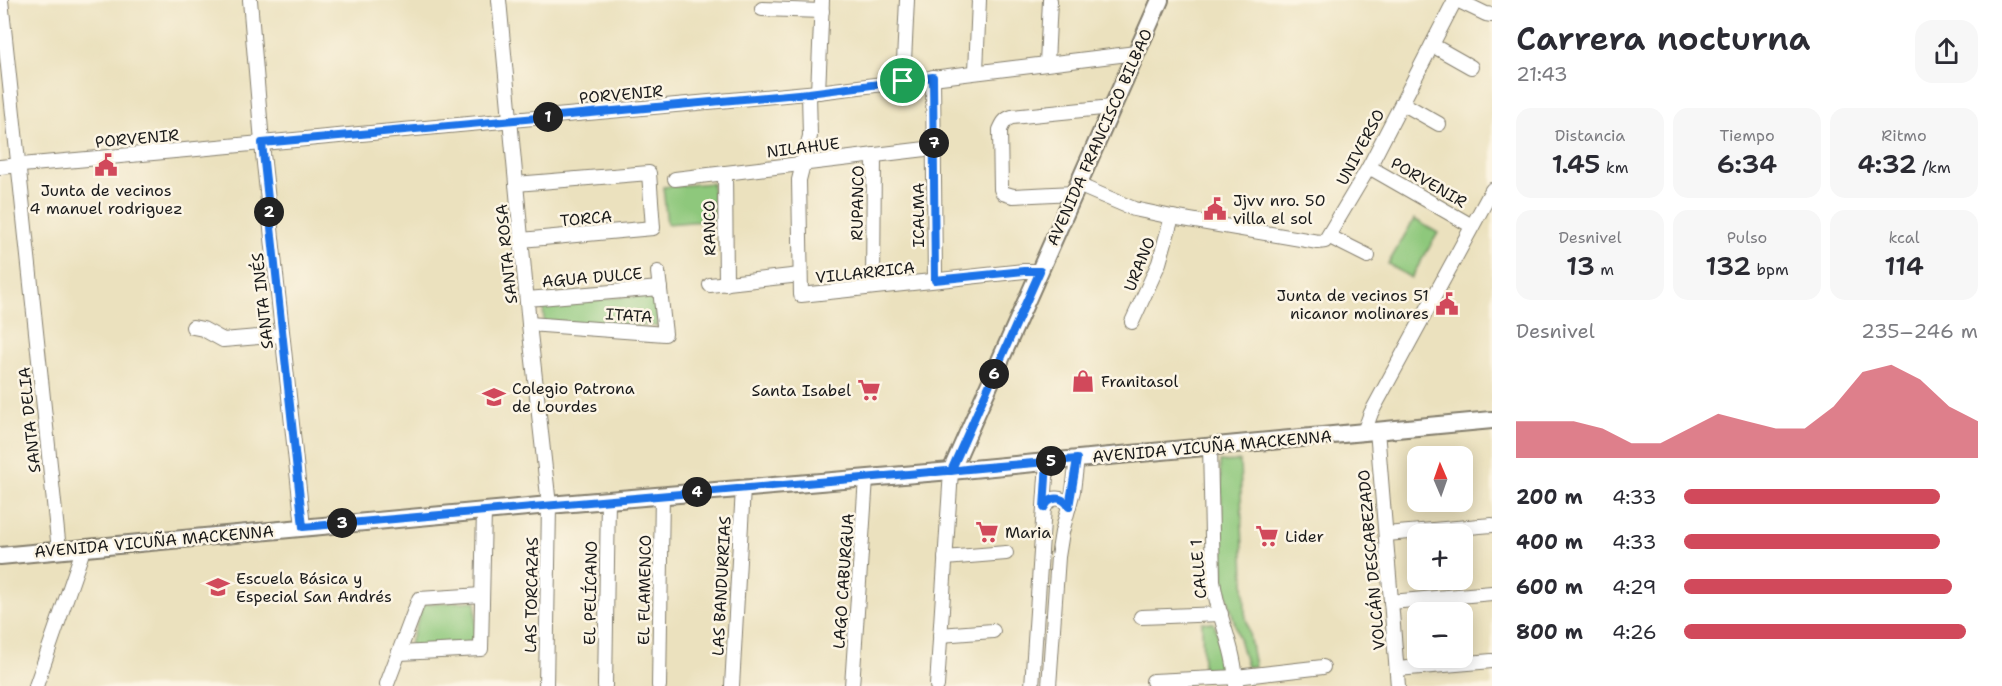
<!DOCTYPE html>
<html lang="es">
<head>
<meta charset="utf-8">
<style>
	:root { --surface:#fff; --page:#f7f7f7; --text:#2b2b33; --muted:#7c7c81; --accent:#d1495b }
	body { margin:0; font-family:"Shantell Sans",sans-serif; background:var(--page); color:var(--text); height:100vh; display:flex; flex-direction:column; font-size:22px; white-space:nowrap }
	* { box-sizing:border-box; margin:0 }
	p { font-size:20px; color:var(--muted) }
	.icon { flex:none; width:33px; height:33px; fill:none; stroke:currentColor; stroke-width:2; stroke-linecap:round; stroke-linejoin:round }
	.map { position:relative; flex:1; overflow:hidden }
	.panel { display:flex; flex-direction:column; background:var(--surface); width:510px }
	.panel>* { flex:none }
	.needle { width:39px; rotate:358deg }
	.fabs { position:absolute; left:1407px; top:446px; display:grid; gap:12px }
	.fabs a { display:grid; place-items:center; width:66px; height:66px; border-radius:12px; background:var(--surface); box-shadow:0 3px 15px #0003; font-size:30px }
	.pin { position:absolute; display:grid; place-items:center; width:51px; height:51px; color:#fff; margin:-26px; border:3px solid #fff; border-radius:50%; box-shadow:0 2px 6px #0007 }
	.km { position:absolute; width:30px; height:30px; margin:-15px; border-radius:50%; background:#222; color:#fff; font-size:16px; line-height:30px; text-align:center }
	.round { display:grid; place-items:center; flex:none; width:63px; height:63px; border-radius:18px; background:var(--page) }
	.head { display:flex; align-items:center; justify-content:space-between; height:102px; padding:0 24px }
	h1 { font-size:33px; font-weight:600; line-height:45px }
	.stats { display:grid; grid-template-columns:repeat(3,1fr); gap:9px; height:102px; padding:6px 24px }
	.stats div { display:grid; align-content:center; border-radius:15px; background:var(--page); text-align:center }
	.stats b { font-size:26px; font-weight:600 }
	.stats small { font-size:16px; font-weight:400 }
	.stats p { font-size:16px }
	.chart { height:168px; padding:12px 24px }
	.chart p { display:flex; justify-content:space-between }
	.chart svg { width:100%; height:108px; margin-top:6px; fill:var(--accent); opacity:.7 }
	ul { padding:0 24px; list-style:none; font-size:20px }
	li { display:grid; grid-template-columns:96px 72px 1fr; align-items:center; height:45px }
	li i { height:15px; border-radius:8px; background:var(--accent) }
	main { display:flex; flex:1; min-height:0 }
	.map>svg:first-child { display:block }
	.green { fill:#8ec87c; stroke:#55724c; stroke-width:1.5 }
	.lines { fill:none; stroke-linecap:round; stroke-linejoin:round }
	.minor-casing { stroke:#847e6d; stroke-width:16 }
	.major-casing { stroke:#847e6d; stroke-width:20 }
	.minor { stroke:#fff; stroke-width:14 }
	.major { stroke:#fff; stroke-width:16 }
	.route-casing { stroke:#fff; stroke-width:12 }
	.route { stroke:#1a73e8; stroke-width:8 }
	.labels { text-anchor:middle; stroke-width:5; stroke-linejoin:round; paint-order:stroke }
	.street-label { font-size:16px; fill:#1c1c1c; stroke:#fcf5e5 }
	.poi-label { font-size:16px; fill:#1c1c1c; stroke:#fcf5e5; text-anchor:start }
</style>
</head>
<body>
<main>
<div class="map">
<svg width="1492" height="686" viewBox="0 0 1492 686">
	<rect width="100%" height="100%" fill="#fcf5e5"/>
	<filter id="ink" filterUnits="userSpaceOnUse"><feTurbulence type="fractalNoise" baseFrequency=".0167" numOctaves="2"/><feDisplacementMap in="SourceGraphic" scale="12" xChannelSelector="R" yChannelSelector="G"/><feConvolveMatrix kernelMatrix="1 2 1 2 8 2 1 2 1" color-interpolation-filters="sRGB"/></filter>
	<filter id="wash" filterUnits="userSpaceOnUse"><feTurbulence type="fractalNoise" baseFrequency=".008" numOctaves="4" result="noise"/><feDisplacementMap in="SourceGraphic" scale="24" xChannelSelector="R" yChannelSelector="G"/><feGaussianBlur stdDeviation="1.35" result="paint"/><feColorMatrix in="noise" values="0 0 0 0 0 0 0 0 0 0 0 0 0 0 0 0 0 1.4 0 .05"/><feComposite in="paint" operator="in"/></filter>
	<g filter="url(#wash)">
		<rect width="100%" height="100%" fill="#ebe1be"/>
		<g class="green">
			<path d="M712 183 715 220 667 224 663 187Z"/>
			<path d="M1414 219 1438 233 1411 278 1388 264Z"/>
			<path d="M655 295 658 326 544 323 543 302Z"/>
			<path d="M1240 461 1245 612 1255 666 1247 667 1224 585 1220 462Z"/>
			<path d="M476 601 475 645 408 649 423 604Z"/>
			<path d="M1202 622 1214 623 1228 670 1203 671Z"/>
		</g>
	</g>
	<g filter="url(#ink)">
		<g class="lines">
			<g class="minor-casing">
				<g id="minor">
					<path d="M1 0 59 550"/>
					<path d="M250 0 263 154 303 527"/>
					<path d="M499 0 529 324 549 505 546 686"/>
					<path d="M1457 0 1486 14 1492 15"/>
					<path d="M762 9 822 11"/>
					<path d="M1432 45 1471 67"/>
					<path d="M1047 63 1050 0"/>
					<path d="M976 71 979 0"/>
					<path d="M933 77 935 280"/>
					<path d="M903 81 907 0"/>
					<path d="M818 92 822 0"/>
					<path d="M809 93 810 136 799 180 801 295 1024 271H1040"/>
					<path d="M1402 103 1439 124"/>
					<path d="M0 167 818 92 1136 53"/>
					<path d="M1369 167 1472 226"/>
					<path d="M725 173 726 284"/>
					<path d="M675 179 934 148"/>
					<path d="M516 184 649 173 653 228 521 240"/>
					<path d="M1078 185 1134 209 1172 217 1318 242 1325 241 1369 167 1455 0"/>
					<path d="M1074 193 1013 196 1003 193 1001 189 1000 130C1003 123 1005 119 1012 117L1112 107"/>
					<path d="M1330 237 1368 256"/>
					<path d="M710 285 800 275"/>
					<path d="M873 287 874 155"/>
					<path d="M527 299 660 288"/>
					<path d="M1132 322 1159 263 1172 217"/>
					<path d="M529 324 665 334 658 272"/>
					<path d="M193 327 203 329 223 340 282 335"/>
					<path d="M1377 430 1398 686"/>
					<path d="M1364 432 1371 413 1492 190"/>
					<path d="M1210 446 1213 580C1217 617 1236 649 1236 686"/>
					<path d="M1044 508 1048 502C1056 496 1064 498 1069 507"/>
					<path d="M1386 534 1492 525"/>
					<path d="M945 558 1006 553"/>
					<path d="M1391 602 1492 593"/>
					<path d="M1141 617 1221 614"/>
					<path d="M940 635 993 631"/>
					<path d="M399 653 481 649 484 510"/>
					<path d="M1397 669 1492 661"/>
					<path d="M1153 681 1236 677 1323 667"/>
					<path d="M387 684 419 599 482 595"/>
					<path d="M36 686 84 547"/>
					<path d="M605 686 608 500"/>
					<path d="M659 686 662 495"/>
					<path d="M732 686 743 488"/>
					<path d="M852 686 866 478"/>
					<path d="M937 686 951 471"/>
					<path d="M1032 686 1047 462"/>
					<path d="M1049 686 1058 557 1062 532 1073 491 1077 459"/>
				</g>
			</g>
			<g class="major-casing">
				<g id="major">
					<path d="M951 471 1160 0"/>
					<path d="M0 556 549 505 951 471 1492 420"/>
				</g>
			</g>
			<use href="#minor" class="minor"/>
			<use href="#major" class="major"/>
		</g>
	</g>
	<g class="lines" filter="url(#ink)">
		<g class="route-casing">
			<path id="route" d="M903 81 809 93 262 143 303 527 931 472H936C983 468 1030 463 1077 459L1069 507C1064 498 1056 496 1048 502L1044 508 1047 462 974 468 951 471 1040 271H1024L935 280 933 77 903 81"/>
		</g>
		<use href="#route" class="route"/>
	</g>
	<defs>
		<g id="civic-bare" transform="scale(1.8)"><path d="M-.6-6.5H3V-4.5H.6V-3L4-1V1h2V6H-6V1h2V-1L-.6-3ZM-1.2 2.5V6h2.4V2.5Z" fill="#d1495b" stroke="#fcf5e5" stroke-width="2.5" paint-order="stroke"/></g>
		<g id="shop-bare" transform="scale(1.8)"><path d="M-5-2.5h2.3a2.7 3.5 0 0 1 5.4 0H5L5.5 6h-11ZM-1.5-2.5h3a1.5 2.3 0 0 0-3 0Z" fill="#d1495b" stroke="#fcf5e5" stroke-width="2.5" paint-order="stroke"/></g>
		<g id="supermarket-bare" transform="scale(1.8)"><path d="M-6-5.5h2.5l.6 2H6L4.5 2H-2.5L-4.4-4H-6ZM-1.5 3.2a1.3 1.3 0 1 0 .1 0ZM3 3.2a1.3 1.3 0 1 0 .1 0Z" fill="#d1495b" stroke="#fcf5e5" stroke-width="2.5" paint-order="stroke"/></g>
		<g id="school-bare" transform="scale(1.8)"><path d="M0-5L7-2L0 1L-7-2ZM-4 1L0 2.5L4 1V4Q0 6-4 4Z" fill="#d1495b" stroke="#fcf5e5" stroke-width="2.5" paint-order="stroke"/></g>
	</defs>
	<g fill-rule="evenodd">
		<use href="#civic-bare" x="106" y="165"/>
		<use href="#civic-bare" x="1215" y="209"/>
		<use href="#civic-bare" x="1447" y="304"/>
		<use href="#shop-bare" x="1083" y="381"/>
		<use href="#supermarket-bare" x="869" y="390"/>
		<use href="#school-bare" x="494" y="397"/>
		<use href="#supermarket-bare" x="987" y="532"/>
		<use href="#supermarket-bare" x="1267" y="536"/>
		<use href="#school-bare" x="218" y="587"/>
	</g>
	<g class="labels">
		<g class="street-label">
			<text transform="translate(621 94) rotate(-5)" y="6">PORVENIR</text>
			<text transform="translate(1099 137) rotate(-66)" y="6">AVENIDA FRANCISCO BILBAO</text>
			<text transform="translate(137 138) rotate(-5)" y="6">PORVENIR</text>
			<text transform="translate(803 147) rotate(-7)" y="6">NILAHUE</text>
			<text transform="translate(1360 147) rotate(-62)" y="6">UNIVERSO</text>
			<text transform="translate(1429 182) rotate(30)" y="6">PORVENIR</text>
			<text transform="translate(857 203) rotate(-89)" y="6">RUPANCO</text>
			<text transform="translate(918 215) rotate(-90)" y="6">ICALMA</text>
			<text transform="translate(586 218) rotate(-5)" y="6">TORCA</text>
			<text transform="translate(709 228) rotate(-91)" y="6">RANCO</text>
			<text transform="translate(506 254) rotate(-96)" y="6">SANTA ROSA</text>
			<text transform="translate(1139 264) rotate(-68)" y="6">URANO</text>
			<text transform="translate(865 272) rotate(-6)" y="6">VILLARRICA</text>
			<text transform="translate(592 277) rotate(-5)" y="6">AGUA DULCE</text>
			<text transform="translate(262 301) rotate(-96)" y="6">SANTA INÉS</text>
			<text transform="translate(629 315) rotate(4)" y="6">ITATA</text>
			<text transform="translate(29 420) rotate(-96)" y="6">SANTA DELIA</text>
			<text transform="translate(1212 446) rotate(-5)" y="6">AVENIDA VICUÑA MACKENNA</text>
			<text transform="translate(154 541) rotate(-5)" y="6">AVENIDA VICUÑA MACKENNA</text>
			<text transform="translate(1371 560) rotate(-95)" y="6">VOLCÁN DESCABEZADO</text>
			<text transform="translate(1198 569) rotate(-95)" y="6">CALLE 1</text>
			<text transform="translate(843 581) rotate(-86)" y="6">LAGO CABURGUA</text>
			<text transform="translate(721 586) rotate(-87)" y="6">LAS BANDURRIAS</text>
			<text transform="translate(644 590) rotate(-89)" y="6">EL FLAMENCO</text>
			<text transform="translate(590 593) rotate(-89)" y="6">EL PELÍCANO</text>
			<text transform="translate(531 595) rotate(-89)" y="6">LAS TORCAZAS</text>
		</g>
		<g class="poi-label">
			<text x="106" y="196" text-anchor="middle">Junta de vecinos<tspan x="106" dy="18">4 manuel rodriguez</tspan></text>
			<text x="1233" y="206">Jjvv nro. 50<tspan x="1233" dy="18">villa el sol</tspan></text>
			<text x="1429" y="301" text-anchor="end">Junta de vecinos 51<tspan x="1429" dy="18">nicanor molinares</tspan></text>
			<text x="1101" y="387">Franitasol</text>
			<text x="512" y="394">Colegio Patrona<tspan x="512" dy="18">de Lourdes</tspan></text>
			<text x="851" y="396" text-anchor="end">Santa Isabel</text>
			<text x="1005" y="538">Maria</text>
			<text x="1285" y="542">Lider</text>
			<text x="236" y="584">Escuela Básica y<tspan x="236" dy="18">Especial San Andrés</tspan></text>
		</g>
	</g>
</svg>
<div class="fabs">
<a><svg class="needle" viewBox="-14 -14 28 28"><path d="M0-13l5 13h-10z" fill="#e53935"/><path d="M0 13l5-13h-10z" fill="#7c7c81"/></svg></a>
<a>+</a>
<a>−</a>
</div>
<div class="pin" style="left:903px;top:81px;background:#1e9e55"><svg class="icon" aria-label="arrive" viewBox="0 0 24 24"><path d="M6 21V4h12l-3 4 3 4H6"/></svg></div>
<b class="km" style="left:548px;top:117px">1</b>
<b class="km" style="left:269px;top:212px">2</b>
<b class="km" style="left:342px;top:523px">3</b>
<b class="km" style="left:697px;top:492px">4</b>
<b class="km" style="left:1051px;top:461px">5</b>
<b class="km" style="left:994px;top:374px">6</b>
<b class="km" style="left:934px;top:143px">7</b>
</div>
<section class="panel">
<div class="head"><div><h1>Carrera nocturna</h1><p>21:43</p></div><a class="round"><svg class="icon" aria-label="share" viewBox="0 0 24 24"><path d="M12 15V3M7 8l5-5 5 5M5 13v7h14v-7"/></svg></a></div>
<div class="stats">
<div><p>Distancia</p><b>1.45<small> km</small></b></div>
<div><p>Tiempo</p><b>6:34</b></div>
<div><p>Ritmo</p><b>4:32<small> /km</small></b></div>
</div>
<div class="stats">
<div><p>Desnivel</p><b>13<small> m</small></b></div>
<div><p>Pulso</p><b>132<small> bpm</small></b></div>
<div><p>kcal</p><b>114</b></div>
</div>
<div class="chart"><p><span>Desnivel</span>235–246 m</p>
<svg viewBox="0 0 160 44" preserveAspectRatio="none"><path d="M0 44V29L10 29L20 29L30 32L40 38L50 38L60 32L70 26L80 29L90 32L100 32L110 23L120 9L130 6L140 12L150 23L160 29V44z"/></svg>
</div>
<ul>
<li><b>200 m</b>4:33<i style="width:87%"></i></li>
<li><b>400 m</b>4:33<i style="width:87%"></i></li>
<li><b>600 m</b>4:29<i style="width:91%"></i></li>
<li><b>800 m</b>4:26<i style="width:96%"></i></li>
</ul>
</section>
</main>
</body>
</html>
